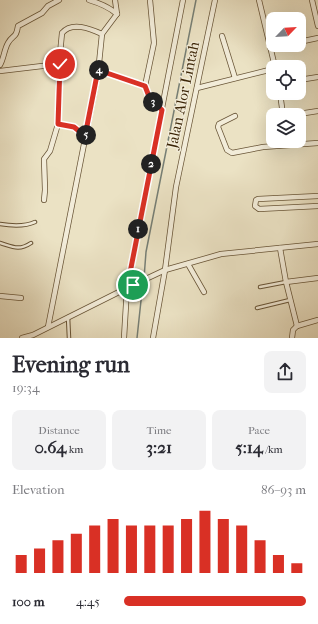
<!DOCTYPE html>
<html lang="en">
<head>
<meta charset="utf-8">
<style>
	:root { --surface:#fff; --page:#f2f2f3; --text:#2b2b33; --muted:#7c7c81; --accent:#d93025 }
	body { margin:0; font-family:"IM FELL French Canon",serif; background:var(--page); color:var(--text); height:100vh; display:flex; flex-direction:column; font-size:15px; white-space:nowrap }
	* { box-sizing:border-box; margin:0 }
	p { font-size:13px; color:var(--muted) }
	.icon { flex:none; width:22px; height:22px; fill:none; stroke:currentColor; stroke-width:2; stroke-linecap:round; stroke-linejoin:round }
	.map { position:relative; height:338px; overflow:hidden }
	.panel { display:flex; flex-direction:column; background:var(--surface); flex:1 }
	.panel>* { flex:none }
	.needle { width:26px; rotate:65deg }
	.tools { position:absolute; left:266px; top:12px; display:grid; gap:8px }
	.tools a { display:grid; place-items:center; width:40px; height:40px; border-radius:8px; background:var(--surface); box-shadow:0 4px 16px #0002; font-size:20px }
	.pin { position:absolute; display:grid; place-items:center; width:34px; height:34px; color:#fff; margin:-17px; border:2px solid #fff; border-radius:50%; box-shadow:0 1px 4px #0007 }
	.km { position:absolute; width:20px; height:20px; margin:-10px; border-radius:50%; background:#222; color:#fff; font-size:11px; line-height:20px; text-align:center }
	.round { display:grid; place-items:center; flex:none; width:42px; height:42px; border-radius:8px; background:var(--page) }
	.overview { display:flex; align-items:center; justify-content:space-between; height:68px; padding:0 12px }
	h1 { font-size:22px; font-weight:700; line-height:30px }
	.stats { display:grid; grid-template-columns:repeat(3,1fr); gap:6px; height:68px; padding:4px 12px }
	.stats div { display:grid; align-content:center; border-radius:8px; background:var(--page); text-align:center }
	.stats b { font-size:17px; font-weight:700 }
	.stats small { font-size:11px; font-weight:400 }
	.stats p { font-size:11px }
	.chart { height:112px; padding:8px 12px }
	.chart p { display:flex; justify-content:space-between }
	.chart svg { width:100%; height:72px; margin-top:4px; stroke:var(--accent); stroke-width:6 }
	ul { padding:0 12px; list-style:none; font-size:13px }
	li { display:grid; grid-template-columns:64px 48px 1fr; align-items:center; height:30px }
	li i { height:10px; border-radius:5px; background:var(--accent) }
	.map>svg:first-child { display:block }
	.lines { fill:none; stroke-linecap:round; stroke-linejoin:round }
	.stream { stroke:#777f75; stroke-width:1.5 }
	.service-casing { stroke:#685436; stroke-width:4.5 }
	.minor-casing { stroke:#685436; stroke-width:6 }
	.service { stroke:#f2ecd9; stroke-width:2.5 }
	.minor { stroke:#f2ecd9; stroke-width:4.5 }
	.route-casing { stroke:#fff; stroke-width:8 }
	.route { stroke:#d93025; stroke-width:5 }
	.labels { text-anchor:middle; stroke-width:3; stroke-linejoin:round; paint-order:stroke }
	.street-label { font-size:15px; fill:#3c2507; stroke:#f2ecd9 }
</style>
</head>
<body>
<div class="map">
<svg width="318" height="338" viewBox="0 0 318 338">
	<rect width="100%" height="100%" fill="#ebe2c4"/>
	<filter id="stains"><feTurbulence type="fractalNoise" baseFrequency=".005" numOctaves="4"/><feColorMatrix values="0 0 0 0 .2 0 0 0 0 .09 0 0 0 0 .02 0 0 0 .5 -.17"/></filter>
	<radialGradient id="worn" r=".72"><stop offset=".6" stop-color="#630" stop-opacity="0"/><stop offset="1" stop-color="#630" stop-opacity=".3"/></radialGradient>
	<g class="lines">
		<g class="stream">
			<path d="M144 278 146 252 196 0"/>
			<path d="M137 338 143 282"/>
		</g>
		<g class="service-casing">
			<g id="service">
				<path d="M0 224C12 226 24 227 35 222"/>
				<path d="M0 243C13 247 19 251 31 243"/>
				<path d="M260 287 286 282"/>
				<path d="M257 308 290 300"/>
				<path d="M68 317 69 338"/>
			</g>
		</g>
		<g class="minor-casing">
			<g id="minor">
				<path d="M89 0C99 3 109 7 117 14"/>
				<path d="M259 0 275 67"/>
				<path d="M312 0 318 26"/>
				<path d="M222 36 235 78"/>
				<path d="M299 42 318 38"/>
				<path d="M270 47 279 45"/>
				<path d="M0 65C4 58 4 50 8 43 13 34 16 39 18 26L42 13 48 6 59 0"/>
				<path d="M98 70 145 86 154 43 150 0"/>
				<path d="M0 71 59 64"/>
				<path d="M299 80 318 77"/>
				<path d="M145 86 150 99 162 110"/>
				<path d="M197 88 273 69"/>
				<path d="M280 93 283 115"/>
				<path d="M305 113 318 111"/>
				<path d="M235 116 219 124 218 127 227 150 232 153 263 147 318 143"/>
				<path d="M58 124 74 127 85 136"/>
				<path d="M318 196 258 199 256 200 255 206 259 209 318 206"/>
				<path d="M44 200 45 190 44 159 50 151 58 124 59 64 62 33C72 21 91 29 102 34"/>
				<path d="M280 248 286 282 297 326"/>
				<path d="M188 264 204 292"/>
				<path d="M286 282 318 278"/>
				<path d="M0 296 21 298"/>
				<path d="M48 327 98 73 102 34 117 14 115 0"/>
				<path d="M22 338 33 335 133 285 165 270 221 254 318 244"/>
				<path d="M124 338 127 288 183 0"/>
				<path d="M153 338 165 270 176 187 215 0"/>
				<path d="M292 338 293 330 297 326 318 320"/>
			</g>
		</g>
		<use href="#service" class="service"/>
		<use href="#minor" class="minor"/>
	</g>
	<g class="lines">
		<g class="route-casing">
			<path id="route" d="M60 64 58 124 74 127 85 136 98 70 145 86 150 99 162 110 127 288 133 285"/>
		</g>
		<use href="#route" class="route"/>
	</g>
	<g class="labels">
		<g class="street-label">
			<text transform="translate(183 95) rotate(-78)" y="5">Jalan Alor Lintah</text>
		</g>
	</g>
	<rect width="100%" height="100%" filter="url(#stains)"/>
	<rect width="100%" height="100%" fill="url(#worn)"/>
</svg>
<div class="tools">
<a><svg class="needle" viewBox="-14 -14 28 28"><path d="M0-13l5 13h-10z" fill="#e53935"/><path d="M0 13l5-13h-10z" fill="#7c7c81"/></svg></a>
<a><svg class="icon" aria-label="locate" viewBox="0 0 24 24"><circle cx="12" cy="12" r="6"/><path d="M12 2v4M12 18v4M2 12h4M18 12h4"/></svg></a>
<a><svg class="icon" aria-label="layers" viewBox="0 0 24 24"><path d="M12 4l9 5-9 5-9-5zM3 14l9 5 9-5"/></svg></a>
</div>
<div class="pin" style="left:133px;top:285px;background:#1e9e55"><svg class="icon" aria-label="arrive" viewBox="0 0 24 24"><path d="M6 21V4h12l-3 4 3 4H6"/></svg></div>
<div class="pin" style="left:60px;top:64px;background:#d93025"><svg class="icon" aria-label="check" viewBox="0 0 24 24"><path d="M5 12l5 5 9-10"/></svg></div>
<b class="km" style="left:138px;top:229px">1</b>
<b class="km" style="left:151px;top:164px">2</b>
<b class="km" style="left:153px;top:102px">3</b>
<b class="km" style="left:99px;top:70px">4</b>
<b class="km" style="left:86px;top:135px">5</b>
</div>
<section class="panel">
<div class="overview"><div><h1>Evening run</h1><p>19:34</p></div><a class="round"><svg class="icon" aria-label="share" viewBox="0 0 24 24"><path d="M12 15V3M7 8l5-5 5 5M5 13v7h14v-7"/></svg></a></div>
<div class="stats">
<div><p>Distance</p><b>0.64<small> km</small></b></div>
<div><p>Time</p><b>3:21</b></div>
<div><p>Pace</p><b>5:14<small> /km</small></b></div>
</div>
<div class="chart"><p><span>Elevation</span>86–93 m</p>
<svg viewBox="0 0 160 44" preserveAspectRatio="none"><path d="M5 44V33M15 44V29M25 44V24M35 44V20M45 44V15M55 44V11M65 44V15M75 44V15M85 44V15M95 44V11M105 44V6M115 44V11M125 44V15M135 44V24M145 44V33M155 44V38"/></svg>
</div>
<ul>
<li><b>100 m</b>4:45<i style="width:100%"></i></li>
</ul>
</section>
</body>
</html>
